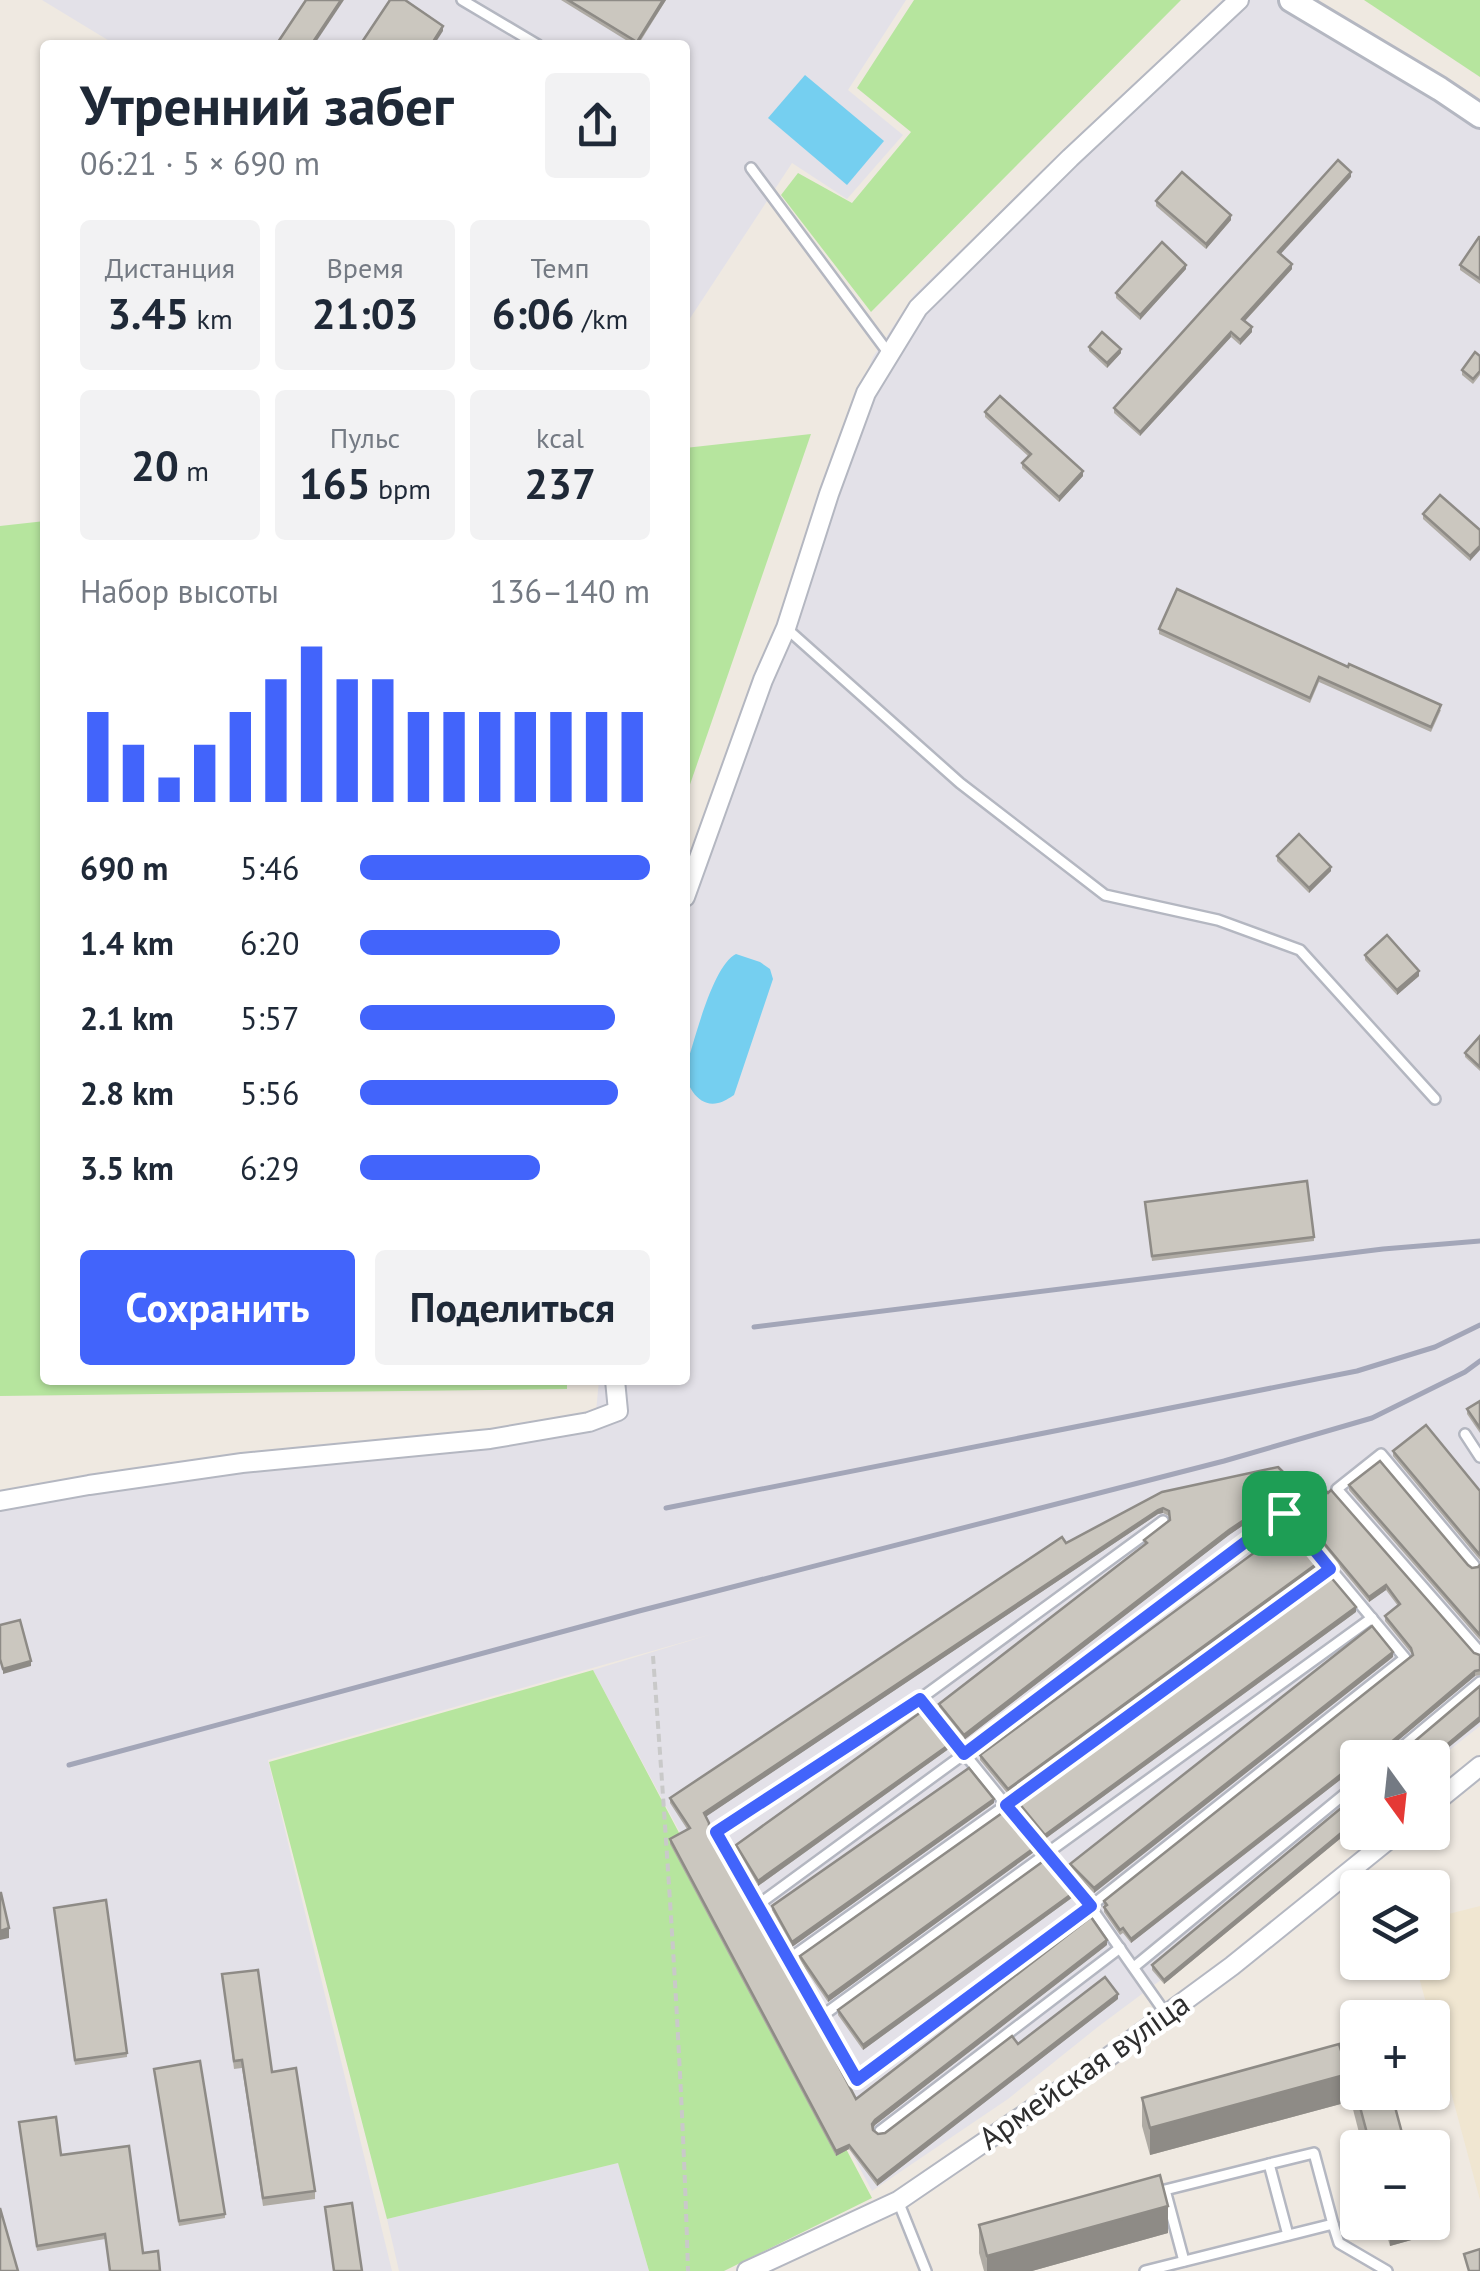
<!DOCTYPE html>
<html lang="ru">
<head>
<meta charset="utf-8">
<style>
	:root { --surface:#fff; --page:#f2f2f3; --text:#1f2937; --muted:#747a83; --accent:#4264fb }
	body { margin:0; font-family:"PT Sans",sans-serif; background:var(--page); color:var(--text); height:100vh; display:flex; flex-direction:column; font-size:38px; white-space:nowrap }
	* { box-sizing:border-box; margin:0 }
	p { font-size:32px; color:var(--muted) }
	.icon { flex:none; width:55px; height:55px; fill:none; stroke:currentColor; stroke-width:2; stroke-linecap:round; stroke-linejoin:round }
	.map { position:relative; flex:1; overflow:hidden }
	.drawer { position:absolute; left:40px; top:40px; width:650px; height:1345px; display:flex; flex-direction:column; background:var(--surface); border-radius:10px; box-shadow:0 2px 8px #0004 }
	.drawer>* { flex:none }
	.needle { width:65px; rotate:165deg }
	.controls { position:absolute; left:1340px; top:1740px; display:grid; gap:20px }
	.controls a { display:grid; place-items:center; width:110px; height:110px; border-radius:10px; background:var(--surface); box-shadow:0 2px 8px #0004; font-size:50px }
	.pin { position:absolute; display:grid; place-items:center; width:85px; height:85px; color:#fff; margin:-42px; border-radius:20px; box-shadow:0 5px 15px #0006 }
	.round { display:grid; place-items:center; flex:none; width:105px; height:105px; border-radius:10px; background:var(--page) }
	.head { display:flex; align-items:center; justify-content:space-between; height:170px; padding:0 40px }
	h1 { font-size:55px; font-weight:700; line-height:75px }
	.figures { display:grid; grid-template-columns:repeat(3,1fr); gap:15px; height:170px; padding:10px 40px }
	.figures div { display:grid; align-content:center; border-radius:10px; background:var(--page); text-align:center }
	.figures b { font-size:42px; font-weight:700 }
	.figures small { font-size:28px; font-weight:400 }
	.figures p { font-size:28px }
	.chart { height:280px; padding:20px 40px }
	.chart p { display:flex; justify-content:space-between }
	.chart svg { width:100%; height:180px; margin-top:10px; stroke:var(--accent); stroke-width:6 }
	.cta { display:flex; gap:20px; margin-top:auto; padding:20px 40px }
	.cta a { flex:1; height:115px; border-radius:10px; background:var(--accent); color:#fff; font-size:40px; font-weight:700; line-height:115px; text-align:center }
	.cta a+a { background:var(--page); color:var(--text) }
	ul { padding:0 40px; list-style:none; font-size:32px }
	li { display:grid; grid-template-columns:160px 120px 1fr; align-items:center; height:75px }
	li i { height:25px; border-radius:12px; background:var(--accent) }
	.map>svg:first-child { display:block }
	.industrial { fill:#e3e1e8 }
	.education { fill:#f0e6d1 }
	.green { fill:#b6e59e }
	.water { fill:#75cff0 }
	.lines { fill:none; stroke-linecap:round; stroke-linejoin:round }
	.service-casing { stroke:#b4b7c1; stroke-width:14 }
	.minor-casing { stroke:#b4b7c1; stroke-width:22 }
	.tertiary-casing { stroke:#b4b7c1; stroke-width:28 }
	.path { stroke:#c9c9c9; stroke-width:4; stroke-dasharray:8 5; stroke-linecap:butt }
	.service { stroke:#fff; stroke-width:9 }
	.minor { stroke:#fff; stroke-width:18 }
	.tertiary { stroke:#fff; stroke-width:22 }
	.rail { stroke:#a3a6b8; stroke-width:5 }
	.wall { fill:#afaba4 }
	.shaded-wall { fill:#8e8b86 }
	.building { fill:#cbc7bf; stroke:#8e8b86; stroke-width:2.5 }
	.route-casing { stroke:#fff; stroke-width:20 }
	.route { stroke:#4264fb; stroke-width:12 }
	.labels { text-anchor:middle; stroke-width:9; stroke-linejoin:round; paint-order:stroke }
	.street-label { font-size:32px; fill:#2e2e2e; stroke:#fff }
</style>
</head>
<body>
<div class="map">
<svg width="1480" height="2271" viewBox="0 0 1480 2271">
	<rect width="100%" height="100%" fill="#efe9e1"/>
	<g class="industrial">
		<path d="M42 0H906L848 90 903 135 847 199 792 163 685 326V45H116Z"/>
		<path d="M1222 0H1279L1480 129V1726L1433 1763 1432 1758H1358L1357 1820 1232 1927 1099 2026 1008 2099 872 2191 593 1670 712 1634 268 1760 392 2271H0V1495L502 1432 596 1412 599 1380H685V901L829 466 873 357 914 295Z"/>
		<path d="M618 2163 649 2271H399L387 2219Z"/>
	</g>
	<path class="education" d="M1480 1906V2200L1433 2025 1432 2018 1430 2017 1415 1963 1432 1962 1433 1918Z"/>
	<g class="green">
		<path d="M914 0H1181L871 312 781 195 798 173 852 203 911 132 857 88Z"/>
		<path d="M1364 0H1480V77Z"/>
		<path d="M811 434 685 799V448Z"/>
		<path d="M45 521V1380H567V1389L0 1396V526Z"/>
		<path d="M593 1670 872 2198 724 2271H649L618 2163 387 2219 269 1762Z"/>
	</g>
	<g class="water">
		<path d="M805 75 884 141 847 185 768 118Z"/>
		<path d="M736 954 760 962 770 969 773 979 734 1095C729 1098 724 1102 718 1103 699 1108 686 1086 685 1070 694 1043 712 966 736 954Z"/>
	</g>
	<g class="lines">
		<g class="service-casing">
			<g id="service">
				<path d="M462 0 538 45"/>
				<path d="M751 168 890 355"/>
				<path d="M786 628 960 783 1105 895 1218 920 1300 950 1435 1099"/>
				<path d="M1465 1434 1480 1457"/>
				<path d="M1474 1565 1381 1454 1337 1489 1480 1652"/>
				<path d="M920 1699 1046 1854 1083 1896 1166 2014"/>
				<path d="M1389 1758 1480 1682"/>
				<path d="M759 1904 964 1754 1284 1513 1405 1658 1091 1906 857 2080 759 1904 716 1832 920 1699 1163 1521"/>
				<path d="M789 1959 1006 1805 1330 1569"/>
				<path d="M1134 1967 1358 1783"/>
				<path d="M822 2016 1372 1618"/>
				<path d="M880 2131 1120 1948"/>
				<path d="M898 2201 926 2271"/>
				<path d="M1288 2235 1269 2164 1314 2153 1333 2224"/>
				<path d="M1184 2261 1165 2190 1269 2164"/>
				<path d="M1145 2271 1333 2224 1339 2243 1387 2271"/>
			</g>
		</g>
		<g class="minor-casing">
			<g id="minor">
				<path d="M685 897 763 680 786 628 829 494 866 393 918 308 1070 158 1239 0"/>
				<path d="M0 1501 89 1485 242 1463 490 1439 589 1422 618 1411 615 1380"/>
				<path d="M1432 1805 1480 1766"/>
				<path d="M747 2271 898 2201 1103 2061 1232 1966 1398 1832"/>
			</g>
		</g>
		<g class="tertiary-casing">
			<path id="tertiary" d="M1291 0 1440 89 1480 116"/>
		</g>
		<path class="path" d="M653 1656C668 1861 682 2066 688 2271"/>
		<use href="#service" class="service"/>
		<use href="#minor" class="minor"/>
		<use href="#tertiary" class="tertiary"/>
		<g class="rail">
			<path d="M754 1327 1383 1249 1480 1241"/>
			<path d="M666 1508 1357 1371 1435 1347 1480 1325"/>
			<path d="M69 1765 639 1611 1224 1461 1372 1418 1465 1372 1480 1361"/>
		</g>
	</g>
	<g class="wall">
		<path d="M561 0H666L638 45H634Z"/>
		<path d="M1351 177 1280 254 1292 269 1245 321 1252 332 1240 345 1231 337 1140 436 1114 413V408Z"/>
		<path d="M1156 201 1231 220 1206 249 1156 206Z"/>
		<path d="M1480 237V284L1460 270V265Z"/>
		<path d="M1186 269 1140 320 1116 298V293Z"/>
		<path d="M1089 347 1121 353 1107 368 1089 351Z"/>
		<path d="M1480 356V375L1473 384 1462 375V370Z"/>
		<path d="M985 412 1083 476 1059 502 1022 468V463L1028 456 985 417Z"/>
		<path d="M1423 514 1480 530 1470 561 1423 519Z"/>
		<path d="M1159 629 1441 710 1431 732 1319 682 1310 703 1159 634Z"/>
		<path d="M1277 856 1331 871 1309 893 1277 861Z"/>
		<path d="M1365 955 1419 976 1397 995 1365 960Z"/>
		<path d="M1480 1036V1071L1465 1057V1053Z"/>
		<path d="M1145 1206 1314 1237V1241L1152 1261Z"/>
		<path d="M1480 1401V1433L1467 1414V1409Z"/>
		<path d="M1393 1451 1480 1491V1560L1393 1456Z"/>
		<path d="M1349 1485 1468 1565 1472 1568 1478 1567 1480 1565V1640L1349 1490Z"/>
		<path d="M1298 1487 1474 1653 1480 1655V1675L1475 1676 1382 1754 1378 1750 1358 1758V1766L1131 1943 1123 1933 1120 1935 1104 1912V1901L1412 1656 1411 1653 1385 1621V1616L1398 1606 1386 1590 1369 1602 1283 1498 1229 1535 964 1740 939 1709V1704L1145 1545 1144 1540 1169 1521V1516L1163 1513 1158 1514 705 1817 709 1831 856 2099 1107 1945 875 2125 873 2130 878 2134 885 2133 1018 2044 1118 1999 877 2186 849 2149 836 2156 670 1844V1839L687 1829 670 1803V1798L1066 1543 1162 1492Z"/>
		<path d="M1319 1567 1008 1794 980 1760V1755Z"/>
		<path d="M1356 1612 1045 1839 1018 1806V1802Z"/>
		<path d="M1393 1657 1094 1893 1070 1869V1864Z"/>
		<path d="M950 1748 758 1886 736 1850V1845Z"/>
		<path d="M1358 1794V1824L1164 1984 1152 1970V1965Z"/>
		<path d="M994 1803 792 1947 772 1911V1906Z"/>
		<path d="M1034 1852 828 2002 800 1961V1956Z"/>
		<path d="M1073 1897 863 2050 838 2015V2010Z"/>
		<path d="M54 1913 127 2053V2057L75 2065Z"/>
		<path d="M222 1974 272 2072 315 2191V2199L263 2206 242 2068 234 2069Z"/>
		<path d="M1349 2066 1406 2148H1363L1349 2094Z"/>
		<path d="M154 2069 225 2214V2218L179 2226Z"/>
		<path d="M1142 2098 1348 2102 1150 2155 1142 2126Z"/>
		<path d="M19 2127 61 2155 143 2253 105 2239 37 2251Z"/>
		<path d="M1383 2222H1422V2237L1390 2246Z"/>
		<path d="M979 2225 1168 2233 1032 2271H984L979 2253Z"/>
	</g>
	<g class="shaded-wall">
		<path d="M341 0H344L314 45H311Z"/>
		<path d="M663 0H666L637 45V42Z"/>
		<path d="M443 26V31L434 45H431Z"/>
		<path d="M1351 172V177L1278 257V252Z"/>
		<path d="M1231 215V220L1206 249V244Z"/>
		<path d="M1292 264V269L1242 324V319Z"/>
		<path d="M1186 265V269L1140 320V315Z"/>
		<path d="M1252 327V332L1240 345V340Z"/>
		<path d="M1231 332V337L1140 436V432Z"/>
		<path d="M1121 349V353L1107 368V363Z"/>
		<path d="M1083 471V476L1059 502V497Z"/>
		<path d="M1480 546V550L1470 561V556Z"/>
		<path d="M1331 867V871L1309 893V888Z"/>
		<path d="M1419 971V976L1397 995V990Z"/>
		<path d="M1283 1494V1498L1229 1535 964 1740V1735L1229 1530Z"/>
		<path d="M1163 1508V1513L1158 1514 704 1818V1813L1158 1510Z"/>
		<path d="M1319 1562V1567L1008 1794V1789Z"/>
		<path d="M1386 1585V1590L1369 1602V1597Z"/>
		<path d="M1356 1607V1612L1045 1839V1835Z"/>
		<path d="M1393 1652V1657L1094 1893V1888Z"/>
		<path d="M31 1661V1666L3 1674V1669Z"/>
		<path d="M1475 1671V1676L1382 1754V1750Z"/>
		<path d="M1480 1717V1722L1432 1761 1431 1758Z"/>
		<path d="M950 1744V1748L758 1886V1881Z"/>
		<path d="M1378 1745V1750L1368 1758H1362Z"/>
		<path d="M1358 1761V1766L1131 1943V1939Z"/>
		<path d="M994 1799V1803L792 1947V1942Z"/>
		<path d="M1358 1819V1824L1164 1984V1980Z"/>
		<path d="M1034 1848V1852L828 2002V1997Z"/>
		<path d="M1073 1893V1897L863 2050V2045Z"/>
		<path d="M9 1928V1938L0 1940V1931Z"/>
		<path d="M1107 1940V1945L875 2125 872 2129V2124L875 2120Z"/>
		<path d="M1118 1994V1999L877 2186V2181Z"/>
		<path d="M1348 2074V2102L1150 2155V2128Z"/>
		<path d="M849 2145V2149L836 2156V2151Z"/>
		<path d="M1168 2206V2233L1032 2271H987V2256Z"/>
		<path d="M1390 2222H1422V2237L1390 2246Z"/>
	</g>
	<g class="building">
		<path d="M306 0H341L311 45H276Z"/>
		<path d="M390 0H405L443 26 431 45H360Z"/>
		<path d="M568 0H663L637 42Z"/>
		<path d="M1338 160 1351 172 1278 252 1292 264 1242 319 1252 327 1240 340 1231 332 1140 432 1114 408Z"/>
		<path d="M1182 172 1231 215 1206 244 1156 201Z"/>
		<path d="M1479 237H1480V279L1460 265Z"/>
		<path d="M1162 242 1186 265 1140 315 1116 293Z"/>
		<path d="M1102 332 1121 349 1107 363 1089 347Z"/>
		<path d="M1475 352 1480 356V371L1473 379 1462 370Z"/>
		<path d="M1000 396 1083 471 1059 497 1022 463 1031 454 985 412Z"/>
		<path d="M1440 495 1480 530V546L1470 556 1423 514Z"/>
		<path d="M1177 589 1348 667 1349 664 1441 705 1431 727 1319 677 1310 698 1159 629Z"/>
		<path d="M1299 834 1331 867 1309 888 1277 856Z"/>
		<path d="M1387 935 1419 971 1397 990 1365 955Z"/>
		<path d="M1480 1036V1067L1465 1053Z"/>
		<path d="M1307 1181 1314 1237 1152 1256 1145 1202Z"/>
		<path d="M1480 1401V1428L1467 1409Z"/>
		<path d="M1426 1425 1480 1491V1555L1393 1451Z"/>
		<path d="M1380 1461 1468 1565 1472 1568 1478 1567 1480 1565V1635L1349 1485Z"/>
		<path d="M1278 1467 1298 1487 1316 1480 1328 1493 1331 1490 1474 1653 1480 1655V1670L1475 1671 1382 1750 1378 1745 1362 1758H1358V1761L1131 1939 1123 1928 1120 1930 1104 1907 1107 1905 1104 1901 1413 1655 1411 1648 1385 1616 1400 1604 1386 1585 1369 1597 1283 1494 1229 1530 964 1735 939 1704 1147 1543 1144 1540 1170 1520 1169 1511 1163 1508 1158 1510 704 1813 709 1823V1831L778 1950 856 2099 1091 1917 1107 1940 875 2120 872 2124 873 2130 878 2134 885 2133 1012 2036 1018 2044 1105 1977 1118 1994 877 2181 849 2145 836 2151 670 1839 690 1828 670 1798 1062 1537 1066 1543 1162 1492Z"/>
		<path d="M1289 1527 1319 1562 1008 1789 980 1755Z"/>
		<path d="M1329 1575 1356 1607 1045 1835 1018 1802Z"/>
		<path d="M20 1620 31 1661 3 1669 0 1659V1625Z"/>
		<path d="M1372 1626 1393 1652 1094 1888 1070 1864Z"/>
		<path d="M1480 1686V1717L1431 1758H1395Z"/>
		<path d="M921 1712 924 1716 926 1714 950 1744 758 1881 736 1845Z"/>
		<path d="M969 1768 994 1799 792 1942 772 1906Z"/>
		<path d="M1358 1794V1819L1164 1980 1152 1965Z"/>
		<path d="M1005 1811 1034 1848 828 1997 800 1956Z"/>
		<path d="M1045 1860 1073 1893 863 2045 838 2010Z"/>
		<path d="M0 1893H1L9 1928 0 1931Z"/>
		<path d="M106 1900 127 2053 75 2060 54 1908Z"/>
		<path d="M258 1970 272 2072 296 2068 315 2191 263 2198 242 2060 234 2061 222 1974Z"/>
		<path d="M1339 2044 1348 2074 1150 2128 1142 2098Z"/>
		<path d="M200 2061 225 2214 179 2221 154 2069Z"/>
		<path d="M1358 2064V2092H1391L1406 2148H1371L1349 2066Z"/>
		<path d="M56 2117 61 2155 129 2146 143 2253 158 2251 160 2271H110L105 2234 37 2246 19 2122Z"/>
		<path d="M1160 2175 1168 2206 987 2256 979 2225Z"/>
		<path d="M352 2203 362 2271H334L325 2207Z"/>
		<path d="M0 2208 18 2271H0Z"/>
		<path d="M1480 2249V2271H1469L1464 2254Z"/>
	</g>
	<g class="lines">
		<g class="route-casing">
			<path id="route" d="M1284 1513 1330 1569 1006 1805 1091 1906 857 2080 716 1832 920 1699 964 1754Z"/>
		</g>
		<use href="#route" class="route"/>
	</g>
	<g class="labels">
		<g class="street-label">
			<text transform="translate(1084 2071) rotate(-35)" y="11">Армейская вуліца</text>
		</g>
	</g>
</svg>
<div class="controls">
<a><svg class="needle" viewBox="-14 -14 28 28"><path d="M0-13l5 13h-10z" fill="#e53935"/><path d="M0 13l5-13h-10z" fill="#747a83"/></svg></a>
<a><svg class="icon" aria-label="layers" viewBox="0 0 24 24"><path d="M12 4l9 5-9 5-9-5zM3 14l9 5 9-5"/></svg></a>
<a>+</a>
<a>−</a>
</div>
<div class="pin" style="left:1284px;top:1513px;background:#1e9e55"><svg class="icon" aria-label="arrive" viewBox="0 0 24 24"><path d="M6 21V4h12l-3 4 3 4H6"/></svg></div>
<section class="drawer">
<div class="head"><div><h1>Утренний забег</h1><p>06:21 · 5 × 690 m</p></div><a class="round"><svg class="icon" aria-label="share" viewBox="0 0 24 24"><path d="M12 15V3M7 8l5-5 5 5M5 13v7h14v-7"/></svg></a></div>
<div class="figures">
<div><p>Дистанция</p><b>3.45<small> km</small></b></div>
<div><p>Время</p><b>21:03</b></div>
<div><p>Темп</p><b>6:06<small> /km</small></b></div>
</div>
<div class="figures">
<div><b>20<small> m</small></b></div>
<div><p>Пульс</p><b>165<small> bpm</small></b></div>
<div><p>kcal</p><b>237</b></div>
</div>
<div class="chart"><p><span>Набор высоты</span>136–140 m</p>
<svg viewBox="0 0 160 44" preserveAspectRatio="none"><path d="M5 44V22M15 44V30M25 44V38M35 44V30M45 44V22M55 44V14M65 44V6M75 44V14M85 44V14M95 44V22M105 44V22M115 44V22M125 44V22M135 44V22M145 44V22M155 44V22"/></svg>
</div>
<ul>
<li><b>690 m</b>5:46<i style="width:100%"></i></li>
<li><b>1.4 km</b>6:20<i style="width:69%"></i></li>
<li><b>2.1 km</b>5:57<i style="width:88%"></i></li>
<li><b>2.8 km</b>5:56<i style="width:89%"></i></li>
<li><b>3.5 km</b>6:29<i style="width:62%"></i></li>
</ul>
<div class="cta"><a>Сохранить</a><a>Поделиться</a></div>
</section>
</div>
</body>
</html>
